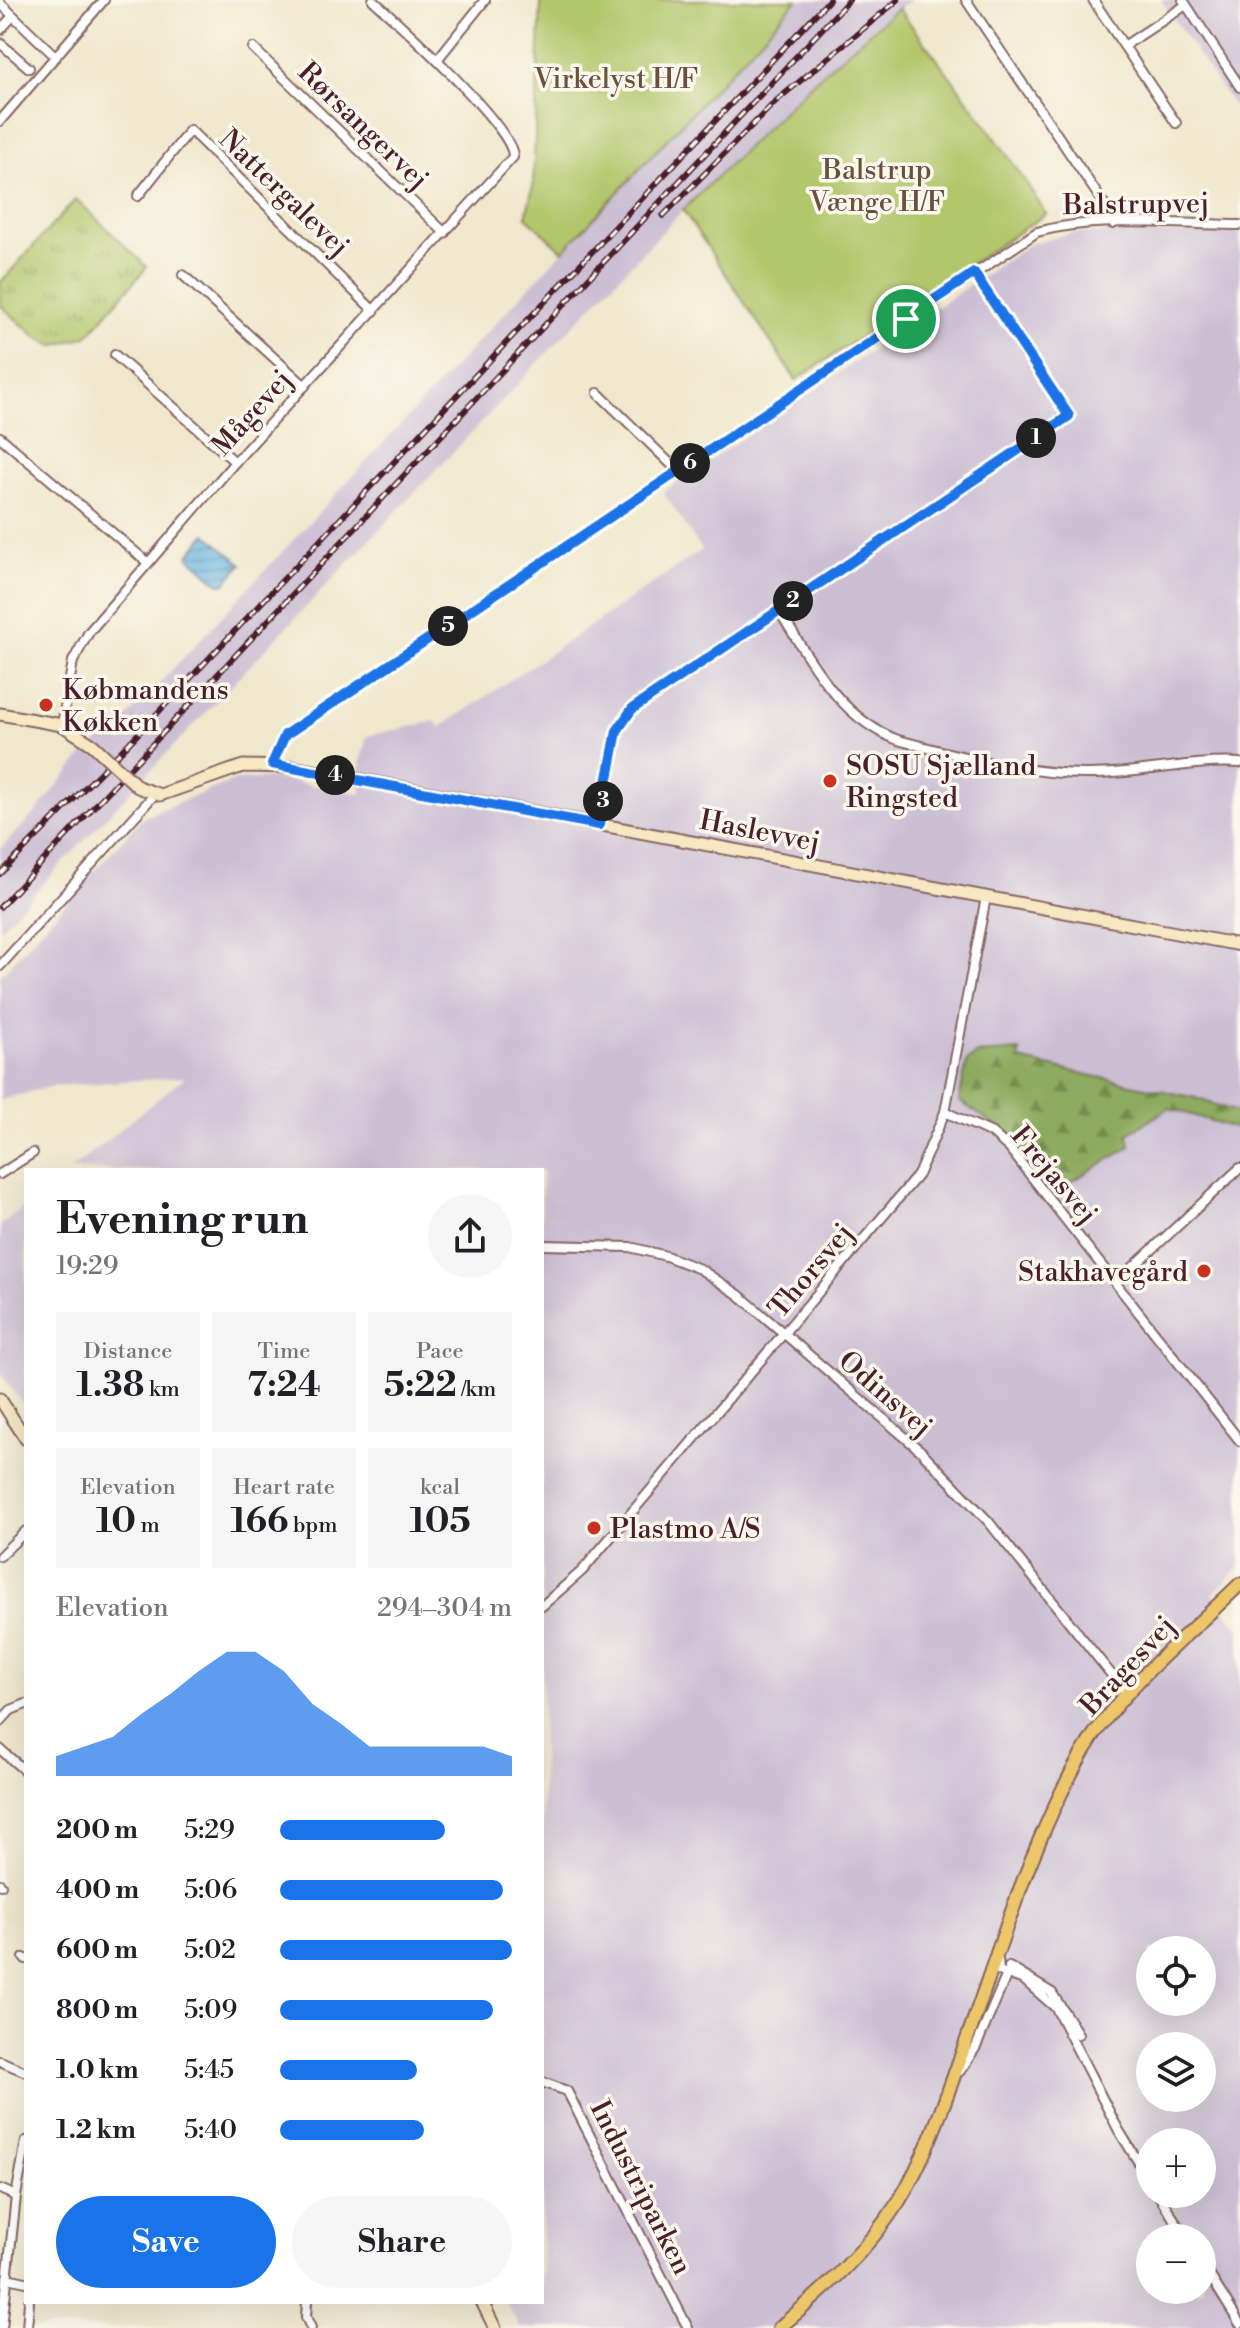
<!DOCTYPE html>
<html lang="en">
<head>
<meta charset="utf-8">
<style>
	:root { --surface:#fff; --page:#f6f6f6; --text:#202124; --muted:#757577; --accent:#1a73e8 }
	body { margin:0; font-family:"Libre Bodoni",serif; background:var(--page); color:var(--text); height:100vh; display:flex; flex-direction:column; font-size:30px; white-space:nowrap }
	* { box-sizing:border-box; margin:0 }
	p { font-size:26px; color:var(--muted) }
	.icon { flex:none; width:44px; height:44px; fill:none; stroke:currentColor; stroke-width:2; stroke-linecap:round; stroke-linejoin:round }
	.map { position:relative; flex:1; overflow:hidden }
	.sheet { position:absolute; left:24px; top:1168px; width:520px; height:1136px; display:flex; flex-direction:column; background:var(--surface); border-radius:0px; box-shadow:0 8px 32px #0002 }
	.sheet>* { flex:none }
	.buttons { position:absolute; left:1136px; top:1936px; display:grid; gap:16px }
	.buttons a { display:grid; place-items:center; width:80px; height:80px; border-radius:50%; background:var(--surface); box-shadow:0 8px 32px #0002; font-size:40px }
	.pin { position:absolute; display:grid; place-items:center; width:68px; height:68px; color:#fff; margin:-34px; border:4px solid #fff; border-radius:50%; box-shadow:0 2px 8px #0007 }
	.km { position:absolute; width:40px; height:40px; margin:-20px; border-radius:50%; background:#222; color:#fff; font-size:22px; line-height:40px; text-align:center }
	.round { display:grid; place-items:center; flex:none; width:84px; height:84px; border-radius:42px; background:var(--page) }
	.summary { display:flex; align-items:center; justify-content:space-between; height:136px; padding:0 32px }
	h1 { font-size:44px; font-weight:700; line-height:60px }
	.figures { display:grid; grid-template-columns:repeat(3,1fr); gap:12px; height:136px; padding:8px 32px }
	.figures div { display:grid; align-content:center; border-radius:0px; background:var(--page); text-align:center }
	.figures b { font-size:34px; font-weight:700 }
	.figures small { font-size:22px; font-weight:400 }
	.figures p { font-size:22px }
	.chart { height:224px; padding:16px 32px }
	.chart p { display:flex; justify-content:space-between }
	.chart svg { width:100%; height:144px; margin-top:8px; fill:var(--accent); opacity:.7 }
	.button { display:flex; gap:16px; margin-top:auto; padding:16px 32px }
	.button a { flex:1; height:92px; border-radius:48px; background:var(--accent); color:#fff; font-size:32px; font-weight:700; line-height:92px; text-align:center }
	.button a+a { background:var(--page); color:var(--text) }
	ul { padding:0 32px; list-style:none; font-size:26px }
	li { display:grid; grid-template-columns:128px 96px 1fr; align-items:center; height:60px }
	li i { height:20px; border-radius:10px; background:var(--accent) }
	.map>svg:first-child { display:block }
	.industrial { fill:#ccbfd4; fill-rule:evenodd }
	.green { fill:#b2c66a; stroke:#7e724a; stroke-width:2 }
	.forest { fill:url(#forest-firs); stroke:#6c6544; stroke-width:2 }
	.park { fill:url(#park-tufts); stroke:#7e724a; stroke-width:2 }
	.water { fill:url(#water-rules); stroke:#586a86; stroke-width:2 }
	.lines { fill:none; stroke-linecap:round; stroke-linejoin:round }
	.street-casing { stroke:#846564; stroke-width:12 }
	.secondary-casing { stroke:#846564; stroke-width:15 }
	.primary-casing { stroke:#846564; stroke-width:16 }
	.street { stroke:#fff; stroke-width:8 }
	.secondary { stroke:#f7e8c3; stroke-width:11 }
	.primary { stroke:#ecc669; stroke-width:12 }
	.rail-casing { stroke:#4a1f2b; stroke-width:6 }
	.rail { stroke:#fbf7ec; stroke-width:3; stroke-dasharray:9; stroke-linecap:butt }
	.secondary-bridge-casing { stroke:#846564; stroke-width:15; stroke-linecap:butt }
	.secondary-bridge { stroke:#f7e8c3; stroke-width:11 }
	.route-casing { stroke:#fff; stroke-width:16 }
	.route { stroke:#1a73e8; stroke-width:10 }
	.poi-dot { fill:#c8321e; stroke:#fbf7ec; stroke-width:3 }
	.labels { text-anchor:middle; stroke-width:7; stroke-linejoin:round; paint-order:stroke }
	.park-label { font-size:28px; fill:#69513e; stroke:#fbf7ec }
	.street-label { font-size:28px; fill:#4a1f2b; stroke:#fbf7ec }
	.poi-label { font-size:28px; fill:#4a1f2b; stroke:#fbf7ec; text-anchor:start }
</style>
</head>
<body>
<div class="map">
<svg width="1240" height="2328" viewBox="0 0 1240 2328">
	<defs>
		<pattern id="forest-firs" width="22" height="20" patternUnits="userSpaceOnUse" patternTransform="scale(2)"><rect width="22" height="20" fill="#8dab5e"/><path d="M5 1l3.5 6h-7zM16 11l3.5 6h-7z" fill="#758b4e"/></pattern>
		<pattern id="park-tufts" width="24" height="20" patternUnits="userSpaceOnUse" patternTransform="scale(2)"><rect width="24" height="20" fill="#b2c66a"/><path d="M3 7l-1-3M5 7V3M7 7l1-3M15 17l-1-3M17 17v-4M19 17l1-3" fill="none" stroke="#93a057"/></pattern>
		<pattern id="water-rules" width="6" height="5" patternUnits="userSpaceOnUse" patternTransform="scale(2)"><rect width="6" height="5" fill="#67b4e1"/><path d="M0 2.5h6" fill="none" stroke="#5792b7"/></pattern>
	</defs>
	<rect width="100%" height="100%" fill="#fbf7ec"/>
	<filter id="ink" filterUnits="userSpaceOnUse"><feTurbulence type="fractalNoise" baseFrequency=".0125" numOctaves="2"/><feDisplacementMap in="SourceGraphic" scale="16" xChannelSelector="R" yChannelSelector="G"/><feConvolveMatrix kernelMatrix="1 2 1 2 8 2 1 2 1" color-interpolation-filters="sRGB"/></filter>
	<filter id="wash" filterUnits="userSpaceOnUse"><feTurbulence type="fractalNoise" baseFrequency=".006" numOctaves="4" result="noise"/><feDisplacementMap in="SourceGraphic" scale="32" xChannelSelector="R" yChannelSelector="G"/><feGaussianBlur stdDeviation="1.8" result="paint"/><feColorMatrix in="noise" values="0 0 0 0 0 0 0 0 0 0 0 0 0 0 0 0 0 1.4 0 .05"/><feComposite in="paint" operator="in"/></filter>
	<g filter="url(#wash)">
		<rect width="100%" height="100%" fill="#f0e8cd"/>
		<g class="industrial">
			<path d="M797 0H911L873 27 816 79 683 210 0 929V849L36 812 84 754 128 717Z"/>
			<path d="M1161 0H1240V116Z"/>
			<path d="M1073 233H1240V1567L1213 1594 1240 1630V2328H520L506 2302H542V1170H70L185 1077 53 1086 0 1100V976L143 817 235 780 273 778 361 794 360 763 367 736 435 721 441 727 702 550 663 492 1030 244ZM1150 1950H1202V2002H1150ZM1150 2046H1202V2098H1150ZM1150 2142H1202V2194H1150ZM1150 2238H1202V2290H1150Z"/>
			<path d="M26 1206V1408L0 1372V1226Z"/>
		</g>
		<g class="green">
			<path d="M541 0H797L563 251 526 217 533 186Z"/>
			<path d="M898 8C950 76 1001 141 1046 214L796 380 683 210 816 79Z"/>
		</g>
		<path class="forest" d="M1020 1051 1019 1060 1192 1097 1240 1113V1130L1169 1108 1128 1134 1130 1146 1123 1151 1056 1191 1007 1133 959 1101 967 1061 978 1054Z"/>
		<path class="park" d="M76 199 147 267 87 336 53 346 35 336 0 305V283Z"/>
		<path class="water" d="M206 534 242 564 224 584H219L188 556Z"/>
	</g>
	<g filter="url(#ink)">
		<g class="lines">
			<g class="street-casing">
				<g id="street">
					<path d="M966 0 1108 210 1113 224"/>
					<path d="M1093 0 1176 123"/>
					<path d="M1183 0 1240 87"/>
					<path d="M0 3 56 57"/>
					<path d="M0 30 13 16"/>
					<path d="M0 43 29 68"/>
					<path d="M1124 46 1186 5"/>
					<path d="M253 48 445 233"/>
					<path d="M437 60 485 0"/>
					<path d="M0 121 104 0"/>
					<path d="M138 196 190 130 374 311"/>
					<path d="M183 275 305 386"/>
					<path d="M115 355 235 462"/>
					<path d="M598 393 678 471"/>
					<path d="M0 437 147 562"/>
					<path d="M779 611C812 662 839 718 898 740 958 756 1025 774 1086 774 1138 775 1188 760 1240 763"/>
					<path d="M62 725 73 661 89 632 235 462 513 157C515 129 399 23 373 0"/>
					<path d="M272 764 285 735 1037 232C1100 215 1175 225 1240 225"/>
					<path d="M599 825 617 731 632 709 1069 416 974 273"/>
					<path d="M0 966 154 795"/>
					<path d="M945 1112 992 1133 1009 1148 1240 1441"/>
					<path d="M0 1174 33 1153"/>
					<path d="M542 1245 630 1247 666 1256 700 1269 739 1295 921 1451 988 1521 1127 1694"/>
					<path d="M1116 1283 1240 1168"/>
					<path d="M0 1556 26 1531"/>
					<path d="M542 1606 582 1571 918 1175 945 1112 986 897"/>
					<path d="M0 1722 11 1710 26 1704"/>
					<path d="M0 1749 26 1772"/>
					<path d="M0 1884 1 1885"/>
					<path d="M24 1958 26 1959"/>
					<path d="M998 1960 999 1971 1024 1980 1056 2008 1118 2129 1150 2181"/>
					<path d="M1009 1967 1052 1993 1078 2034"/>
					<path d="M0 2061 26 2072"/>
					<path d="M960 2071 976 2047 1007 1974"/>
					<path d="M542 2082 567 2091 688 2328"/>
					<path d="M0 2189 16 2196"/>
					<path d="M1158 2194 1186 2238"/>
					<path d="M1202 2263 1240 2324"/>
					<path d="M7 2278 26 2282"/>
					<path d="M307 2302 306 2317 311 2328"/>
					<path d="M2 2328 16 2196 26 2141"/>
					<path d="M27 2328 29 2302"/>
				</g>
			</g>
			<g class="secondary-casing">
				<g id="secondary">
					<path d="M0 714 62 725 93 745"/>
					<path d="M138 787 160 795 243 766 293 767 1240 945"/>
					<path d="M0 1399 26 1439"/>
					<path d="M482 2302 495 2328"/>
				</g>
			</g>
			<g class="primary-casing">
				<path id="primary" d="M779 2328C824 2290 867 2251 899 2201 927 2155 943 2106 961 2056 998 1955 1029 1845 1083 1752 1121 1687 1186 1637 1240 1584"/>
			</g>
			<use href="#street" class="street"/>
			<use href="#secondary" class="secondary"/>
			<use href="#primary" class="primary"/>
			<g class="rail-casing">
				<g id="rail">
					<path d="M663 216 776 101 898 0"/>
					<path d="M0 874 134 738 829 0"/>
					<path d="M0 907 849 0"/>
				</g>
			</g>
			<use href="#rail" class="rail"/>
			<g class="secondary-bridge-casing">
				<path id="secondary-bridge" d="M93 745 138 787"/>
			</g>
			<use href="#secondary-bridge" class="secondary-bridge"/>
		</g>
	</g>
	<g class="lines" filter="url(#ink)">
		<g class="route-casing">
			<path id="route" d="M974 273 1069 416 632 709 617 731 599 825 272 764 285 735Z"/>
		</g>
		<use href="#route" class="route"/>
	</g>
	<g class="poi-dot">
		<circle cx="46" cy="705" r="8"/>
		<circle cx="830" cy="781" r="8"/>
		<circle cx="1204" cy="1271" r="8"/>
		<circle cx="594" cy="1528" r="8"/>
	</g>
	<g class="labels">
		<g class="park-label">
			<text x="616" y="88">Virkelyst H/F</text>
			<text x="877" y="179">Balstrup<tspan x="877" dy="32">Vænge H/F</tspan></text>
		</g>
		<g class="street-label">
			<text transform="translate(364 125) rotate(44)" y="10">Rørsangervej</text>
			<text transform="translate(285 192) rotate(44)" y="10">Nattergalevej</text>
			<text transform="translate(1136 203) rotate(-1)" y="10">Balstrupvej</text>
			<text transform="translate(251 412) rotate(-48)" y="10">Mågevej</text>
			<text transform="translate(760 830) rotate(11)" y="10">Haslevvej</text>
			<text transform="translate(1055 1174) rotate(50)" y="10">Frejasvej</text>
			<text transform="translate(810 1270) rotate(-50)" y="10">Thorsvej</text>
			<text transform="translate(886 1393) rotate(41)" y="10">Odinsvej</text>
			<text transform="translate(1127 1665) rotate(-47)" y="10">Bragesvej</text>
			<text transform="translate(642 2187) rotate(63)" y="10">Industriparken</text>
		</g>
		<g class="poi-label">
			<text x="62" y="699">Købmandens<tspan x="62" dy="32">Køkken</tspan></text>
			<text x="846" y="775">SOSU Sjælland<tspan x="846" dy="32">Ringsted</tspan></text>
			<text x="1188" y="1281" text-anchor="end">Stakhavegård</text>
			<text x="610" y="1538">Plastmo A/S</text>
		</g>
	</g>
</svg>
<div class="buttons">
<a><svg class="icon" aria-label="locate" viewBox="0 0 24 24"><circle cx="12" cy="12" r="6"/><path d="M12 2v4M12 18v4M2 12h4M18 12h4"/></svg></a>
<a><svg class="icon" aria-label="layers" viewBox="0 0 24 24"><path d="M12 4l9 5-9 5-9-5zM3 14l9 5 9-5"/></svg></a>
<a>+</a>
<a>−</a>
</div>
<div class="pin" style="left:906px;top:319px;background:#1e9e55"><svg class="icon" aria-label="arrive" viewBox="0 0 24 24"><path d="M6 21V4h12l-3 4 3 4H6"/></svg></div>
<b class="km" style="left:1036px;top:438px">1</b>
<b class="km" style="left:793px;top:601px">2</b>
<b class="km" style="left:603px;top:801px">3</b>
<b class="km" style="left:335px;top:775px">4</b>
<b class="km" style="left:448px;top:626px">5</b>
<b class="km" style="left:690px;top:463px">6</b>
<section class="sheet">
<div class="summary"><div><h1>Evening run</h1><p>19:29</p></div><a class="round"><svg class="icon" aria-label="share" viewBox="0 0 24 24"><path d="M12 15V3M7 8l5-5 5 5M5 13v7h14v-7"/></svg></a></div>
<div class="figures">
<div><p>Distance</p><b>1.38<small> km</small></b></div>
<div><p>Time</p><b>7:24</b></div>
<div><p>Pace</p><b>5:22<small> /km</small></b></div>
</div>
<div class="figures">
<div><p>Elevation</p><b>10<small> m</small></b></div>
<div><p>Heart rate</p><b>166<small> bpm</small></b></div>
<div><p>kcal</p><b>105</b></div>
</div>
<div class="chart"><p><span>Elevation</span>294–304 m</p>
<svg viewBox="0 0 160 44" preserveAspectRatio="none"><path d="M0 44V38L10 35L20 32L30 25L40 19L50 12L60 6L70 6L80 12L90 22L100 28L110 35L120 35L130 35L140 35L150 35L160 38V44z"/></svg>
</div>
<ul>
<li><b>200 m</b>5:29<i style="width:71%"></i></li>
<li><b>400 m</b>5:06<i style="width:96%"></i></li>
<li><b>600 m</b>5:02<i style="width:100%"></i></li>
<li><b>800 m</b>5:09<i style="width:92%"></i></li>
<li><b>1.0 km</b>5:45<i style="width:59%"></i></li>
<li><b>1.2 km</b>5:40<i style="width:62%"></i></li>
</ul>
<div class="button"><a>Save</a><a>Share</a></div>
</section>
</div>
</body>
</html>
